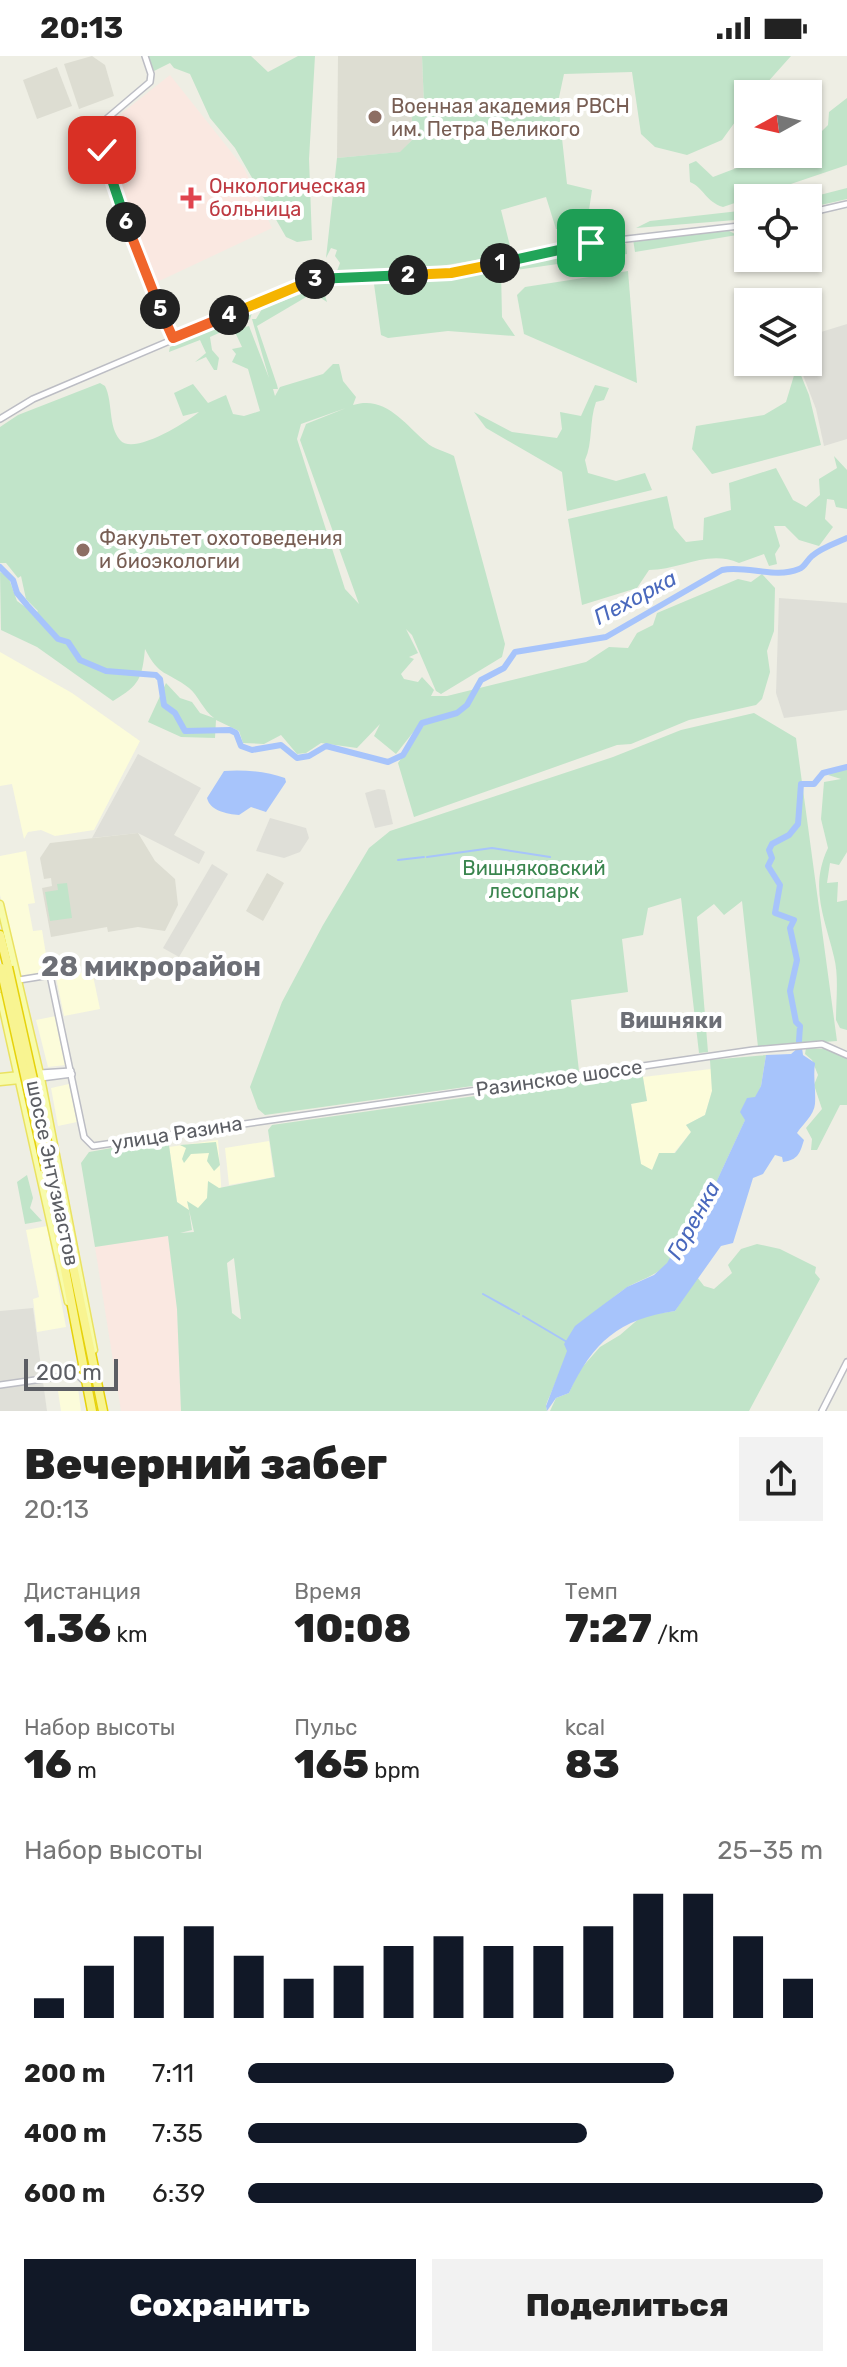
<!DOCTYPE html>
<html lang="ru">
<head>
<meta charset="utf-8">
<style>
	:root { --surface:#fff; --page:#f2f2f2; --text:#222; --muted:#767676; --accent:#111827 }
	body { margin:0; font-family:Rubik,sans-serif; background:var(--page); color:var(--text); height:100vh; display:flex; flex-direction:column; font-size:30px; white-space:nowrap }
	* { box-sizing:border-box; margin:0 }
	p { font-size:26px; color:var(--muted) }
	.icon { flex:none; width:44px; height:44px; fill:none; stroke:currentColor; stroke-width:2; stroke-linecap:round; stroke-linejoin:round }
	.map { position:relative; height:1355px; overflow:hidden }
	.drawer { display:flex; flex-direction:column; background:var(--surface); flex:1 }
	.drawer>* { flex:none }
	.needle { width:52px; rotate:262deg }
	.controls { position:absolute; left:734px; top:24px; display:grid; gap:16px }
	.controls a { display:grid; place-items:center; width:88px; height:88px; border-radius:0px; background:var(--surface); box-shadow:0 2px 6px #0004; font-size:40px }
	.scale { position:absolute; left:24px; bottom:20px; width:94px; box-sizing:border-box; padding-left:8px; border:4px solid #5c5e64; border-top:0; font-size:22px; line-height:28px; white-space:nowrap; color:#5c5e64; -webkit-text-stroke:6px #fff; paint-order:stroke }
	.pin { position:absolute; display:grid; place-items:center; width:68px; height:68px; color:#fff; margin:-34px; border-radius:16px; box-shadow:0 4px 12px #0006 }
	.km { position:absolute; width:40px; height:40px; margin:-20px; border-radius:50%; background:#222; color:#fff; font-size:22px; line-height:40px; text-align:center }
	.round { display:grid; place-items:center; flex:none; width:84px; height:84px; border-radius:0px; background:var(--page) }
	.headline { display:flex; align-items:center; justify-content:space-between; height:136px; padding:0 24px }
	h1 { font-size:44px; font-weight:800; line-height:60px }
	.stats { display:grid; grid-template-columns:repeat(3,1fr); gap:12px; height:136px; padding:8px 24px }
	.stats div { display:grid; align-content:center }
	.stats b { font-size:40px; font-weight:800 }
	.stats small { font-size:22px; font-weight:400 }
	.stats p { font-size:22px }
	.chart { height:224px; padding:16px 24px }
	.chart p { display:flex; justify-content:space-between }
	.chart svg { width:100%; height:144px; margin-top:8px; stroke:var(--accent); stroke-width:6 }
	.primary-button { display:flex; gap:16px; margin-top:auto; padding:16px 24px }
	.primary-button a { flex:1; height:92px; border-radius:0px; background:var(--accent); color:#fff; font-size:32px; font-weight:800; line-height:92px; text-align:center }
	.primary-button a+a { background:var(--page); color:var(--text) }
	ul { padding:0 24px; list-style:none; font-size:26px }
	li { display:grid; grid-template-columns:128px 96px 1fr; align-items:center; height:60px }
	li i { height:20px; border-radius:10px; background:var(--accent) }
	.status { display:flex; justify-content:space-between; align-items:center; height:56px; padding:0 40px; background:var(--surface); direction:ltr }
	.status svg { height:22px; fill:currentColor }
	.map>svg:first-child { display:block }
	.commercial { fill:#fcfcda }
	.industrial { fill:#dfdfd8 }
	.education { fill:#ddddd2 }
	.medical { fill:#fae8e1 }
	.green { fill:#c1e4c9; fill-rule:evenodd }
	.water { fill:#a7c4fb }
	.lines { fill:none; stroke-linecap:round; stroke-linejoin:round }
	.stream { stroke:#a7c4fb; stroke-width:2 }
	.river { stroke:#a7c4fb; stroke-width:6 }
	.secondary-casing { stroke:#bcbdc4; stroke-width:8 }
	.primary-casing { stroke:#eae260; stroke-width:9 }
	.highway-casing { stroke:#e6d20b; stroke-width:11 }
	.secondary { stroke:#fff; stroke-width:5 }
	.primary { stroke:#f7fbab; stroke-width:6 }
	.highway { stroke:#f8f491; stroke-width:8 }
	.highway-bridge-casing { stroke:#e6d20b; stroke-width:11; stroke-linecap:butt }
	.highway-bridge { stroke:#f8f491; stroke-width:8 }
	.split-1-casing { stroke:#fff; stroke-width:16 }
	.split-2-casing { stroke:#fff; stroke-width:16 }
	.split-3-casing { stroke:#fff; stroke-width:16 }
	.split-4-casing { stroke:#fff; stroke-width:16 }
	.split-5-casing { stroke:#fff; stroke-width:16 }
	.split-6-casing { stroke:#fff; stroke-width:16 }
	.split-7-casing { stroke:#fff; stroke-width:16 }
	.split-1 { stroke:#22a559; stroke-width:10 }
	.split-2 { stroke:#f5b400; stroke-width:10 }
	.split-3 { stroke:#22a559; stroke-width:10 }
	.split-4 { stroke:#f5b400; stroke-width:10 }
	.split-5 { stroke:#f0652b; stroke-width:10 }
	.split-6 { stroke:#f0652b; stroke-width:10 }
	.split-7 { stroke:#22a559; stroke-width:10 }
	.education-dot { fill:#8d6e63; stroke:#fff; stroke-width:3 }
	.health-dot { fill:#e0444e; stroke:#fff; stroke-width:3 }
	.labels { text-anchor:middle; stroke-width:8; stroke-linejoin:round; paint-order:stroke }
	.education-label { font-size:20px; fill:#785e54; stroke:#fff; text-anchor:start }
	.health-label { font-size:20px; fill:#be3a42; stroke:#fff; text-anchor:start }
	.park-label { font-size:20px; fill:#3a854e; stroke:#fff }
	.street-label { font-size:20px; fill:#5c5e64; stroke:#fff }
	.water-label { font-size:22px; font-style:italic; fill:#4a69bd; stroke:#fff }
	.neighbourhood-label { font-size:22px; font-weight:bold; fill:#6d6f76; stroke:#fff }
	.district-label { font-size:28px; font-weight:bold; fill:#6d6f76; stroke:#fff }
</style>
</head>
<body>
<div class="status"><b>20:13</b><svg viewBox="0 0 49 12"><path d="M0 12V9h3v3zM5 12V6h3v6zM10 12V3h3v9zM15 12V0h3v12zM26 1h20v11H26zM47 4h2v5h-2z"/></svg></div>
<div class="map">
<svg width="847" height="1355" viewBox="0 0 847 1355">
	<rect width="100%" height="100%" fill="#eeeee4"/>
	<g class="commercial">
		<path d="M0 596 72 637 140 685 94 774 55 780 41 774 28 776 24 783 12 728 0 730Z"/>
		<path d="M26 795 35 847 28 848 33 875 42 874 49 917 21 922 0 839V800Z"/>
		<path d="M92 915 100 953 64 960 56 921Z"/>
		<path d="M56 960 66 1009 48 1011 36 964Z"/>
		<path d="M711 1013 712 1035 705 1059 686 1069 691 1076 674 1097 652 1114 641 1109 631 1047 647 1045 643 1021Z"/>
		<path d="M69 1028 77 1066 58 1070 51 1032Z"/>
		<path d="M218 1084 223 1157 194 1158 177 1146 169 1091Z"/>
		<path d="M269 1085 274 1121 229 1129 225 1092Z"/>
		<path d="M47 1170 66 1271 37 1276 33 1243 39 1241 26 1174Z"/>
		<path d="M78 1332 81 1355H61L58 1335Z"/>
	</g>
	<g class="industrial">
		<path d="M847 268V383L824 390 816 353 798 306H808V280Z"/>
		<path d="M779 542 847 547V654L784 662 776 637Z"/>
		<path d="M138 698 201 732 174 779 205 796 199 808 138 777 92 782Z"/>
		<path d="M378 733 385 734 393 768 375 772 365 737Z"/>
		<path d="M270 762 306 772 309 782 300 796 284 802 256 795Z"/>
		<path d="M212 808 228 818 179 901 163 892Z"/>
		<path d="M33 1252 47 1355H0V1255Z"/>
	</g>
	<g class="education">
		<path d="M92 0 105 9 114 40 79 53 64 8Z"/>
		<path d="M338 0H422L424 51H412V84L401 96 337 102Z"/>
		<path d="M57 11 72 50 37 63 23 24Z"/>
		<path d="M138 777 155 805 175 823 178 849 165 875 138 871 108 876 107 871 51 881 42 832 52 830 51 822 44 823 40 802 50 787Z"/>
		<path d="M267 817 284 827 263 865 246 855Z"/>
	</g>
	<g class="medical">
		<path d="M170 19 244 112 272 172 155 227 104 84 108 68Z"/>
		<path d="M168 1179 177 1253 181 1355H121L95 1191Z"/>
	</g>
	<g class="green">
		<path d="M148 0H251L268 16 298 0H315L309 103 312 184 297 186 286 181 235 92 210 62 190 18 174 12 170 7 154 15Z"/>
		<path d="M422 0H791L757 38H748V48L722 84 687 99 655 91 641 78 632 16 564 18 558 46 567 128 592 134 589 154 596 168 556 173 546 141 501 154 512 198 423 213 337 215 340 207 335 200 337 194 331 192 326 202 337 102 400 96 412 84V51L424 50Z"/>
		<path d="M847 42V109L723 151C706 146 704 132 690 126L689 108 696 105 713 121 747 108 755 100 766 102 773 110H781L794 102 801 110 812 105 816 96 810 87 828 69 829 56Z"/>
		<path d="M847 132V143L808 152V142Z"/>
		<path d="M748 154V163L636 172 650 165Z"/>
		<path d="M729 175 737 179 635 196 633 183Z"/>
		<path d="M626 188 627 198 509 215C527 198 601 192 626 188Z"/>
		<path d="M501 215 502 261 515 280 448 275 388 282 381 279 374 228Z"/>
		<path d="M628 215 637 327 524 278 517 239 525 231Z"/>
		<path d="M322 230 327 246 313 237 257 270 277 329 278 333H273L275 340 280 331 323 318 333 308H339L343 325 356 341 353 349C385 339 404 367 426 386 433 393 445 395 454 400L505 588 502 601 441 638 436 635 412 579 406 573 418 597 409 601 414 603 401 618 404 623 418 626 422 621 434 634 431 640H447L586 606 609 591 628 592 637 577 653 569 657 557 738 523 751 526 762 518 775 532 774 575 767 595 770 616 762 643 756 649 689 664 631 688 617 689 414 761 398 707 429 662 422 665 396 698 374 680 380 668 357 692 321 687 306 697 297 698 281 679 264 688 243 687 239 675 216 664 215 682 181 681 148 666 166 627 180 642 192 646 200 657 214 662C203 654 198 639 189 632 167 615 159 621 145 593 142 622 140 629 113 645L37 591 1 574 0 516 8 520 17 545 35 558 38 555 26 543 21 520 18 522 6 507H0V371L18 359 100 327 105 330C113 346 108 370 120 384 133 400 187 366 199 356L183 360 174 337 193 328 208 347 226 339 233 358 244 360 260 355 248 313 232 306 236 298 232 293 242 291 234 274 249 270 269 322 252 263H256L262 253ZM346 352 306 368 300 384 359 548 345 533 297 383 301 368Z"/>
		<path d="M254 251 250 263 210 281 212 294 219 302 217 314H214L206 301 195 306 206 297 200 284 169 296 170 291 205 277V271Z"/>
		<path d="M795 316 800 317 809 339 821 389 712 418 692 393 696 370 764 359 786 346Z"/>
		<path d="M595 329 609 332 604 344 596 346C589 365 593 387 585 404L588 417 616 425 645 417 652 434 567 455 562 416 486 372 474 356 512 376 557 382 562 373 560 356 581 360Z"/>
		<path d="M834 400 847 414V453L836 451 834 444 827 443 825 463 833 471 819 490 799 484 785 470H774L780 490 775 498 777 508 769 510 764 498 739 507C708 493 680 514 649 514L637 532 582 549 568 463 667 440 674 472 686 486 703 484 704 462 731 454 729 427 776 412 793 444 806 451 820 439 819 423 837 412Z"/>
		<path d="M754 657 796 682 837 985 758 991 742 845 724 859 714 848 697 861 708 996 699 997 681 842 648 852 643 879 622 883 628 936 571 944 579 1015 265 1059 258 1053 250 1031 282 946 323 869 369 792 390 775 613 701 681 674Z"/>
		<path d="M847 710V796L839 809 830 807 827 827 838 826 837 846 847 844V974L840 972 836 964C836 944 839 920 834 901 825 862 809 832 828 792L821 763 824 726 841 723 828 719Z"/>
		<path d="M67 827 72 862 50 865 45 836 58 834 57 828Z"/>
		<path d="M806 992 825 993 847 1002V1049H840L817 1094H811L812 1083 806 1072 822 1053 814 1029 818 1019 812 1004 805 998Z"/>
		<path d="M766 999 761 1030 701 1159C684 1171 680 1193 666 1209 653 1222 637 1224 623 1234 571 1273 571 1293 546 1349L547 1355H181L177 1253 168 1180 95 1191 81 1107 89 1096 168 1082 177 1146 189 1154 192 1174 180 1177 194 1176 187 1145 198 1152 207 1142 208 1125 219 1132 275 1121 268 1074 272 1069 642 1016 647 1045 631 1048 641 1108 652 1114 659 1097H675L691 1076 686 1069 705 1059 712 1035 710 1004ZM234 1202 241 1263H240L232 1257 227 1207Z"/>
		<path d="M216 1086 220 1109 214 1115 207 1105 209 1097 191 1098 184 1107 182 1103 186 1092 180 1089Z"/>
		<path d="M27 1119 33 1142 30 1152 42 1165 25 1168 17 1126Z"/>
		<path d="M757 1188 780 1193 816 1211 815 1217 820 1223 749 1355H550L556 1342 569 1337 578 1316 600 1291 620 1279 642 1260 675 1255 697 1221 704 1230 714 1233 732 1217 728 1209 741 1193Z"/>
	</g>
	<g class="water">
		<path d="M224 715C244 713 267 716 285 722L286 726 266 756 251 751 239 759C227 758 210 755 207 742Z"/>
		<path d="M798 992H802L803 999 815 1007C813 1022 816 1034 815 1048 814 1059 803 1068 797 1077L804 1084C800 1097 798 1104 783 1106L782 1101 775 1099 763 1118 753 1122 733 1187 721 1190 675 1255C619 1263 593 1286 569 1337L556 1342 547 1355 546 1350 567 1295 564 1288 575 1270 592 1257 627 1231 654 1219 667 1207 690 1167 701 1159 745 1064 740 1056 747 1042 755 1041 761 1030 766 999 791 998Z"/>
	</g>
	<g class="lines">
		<g class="stream">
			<path d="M427 801 492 792 550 801"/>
			<path d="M398 804 424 801"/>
			<path d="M483 1238 519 1258"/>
			<path d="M523 1260 567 1286"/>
		</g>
		<g class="river">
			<path d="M0 511 13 524 17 537 27 549 58 583 68 586 80 604 106 615 156 619 160 623 164 649 175 657 185 675 230 674 236 677 241 690 252 694 281 689 297 702 309 700 326 690 388 706 403 699 422 667 457 657 467 649 481 624 504 612 515 596 606 581 722 514C747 509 775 523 799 513 805 511 807 504 812 500 821 492 836 487 847 482"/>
			<path d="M799 985 800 970 796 966 790 935 797 904 790 872 794 864 775 857 780 829 768 810 772 802 769 794 772 788 789 779 798 768 801 728H814L823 717 847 711"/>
		</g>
		<g class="secondary-casing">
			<g id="secondary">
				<path d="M145 0 151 18 150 26 104 65 98 77 136 197 173 282"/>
				<path d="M808 157 847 148"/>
				<path d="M0 363 33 343 313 224 476 213 566 190 748 169"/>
				<path d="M19 924 50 919 84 1081 93 1090 753 994 822 988 847 999"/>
				<path d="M40 1017 71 1015"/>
				<path d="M41 1022 72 1018"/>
				<path d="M82 1310 70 1319 79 1320 86 1327"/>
				<path d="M0 1329 70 1319"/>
				<path d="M822 1355 847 1306"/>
			</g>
		</g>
		<g class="primary-casing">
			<g id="primary">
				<path d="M0 848 41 1022 94 1294"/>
				<path d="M0 940 68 1246"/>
				<path d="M0 1021 20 1019"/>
				<path d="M0 1026 20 1024"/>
			</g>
		</g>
		<g class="highway-casing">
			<g id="highway">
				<path d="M0 879 8 911"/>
				<path d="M53 1113 103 1355"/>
				<path d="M46 1114 92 1355"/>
			</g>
		</g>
		<use href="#secondary" class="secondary"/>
		<use href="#primary" class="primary"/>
		<use href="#highway" class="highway"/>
		<g class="highway-bridge-casing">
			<g id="highway-bridge">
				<path d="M8 911 53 1113"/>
				<path d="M1 912 46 1114"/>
			</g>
		</g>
		<use href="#highway-bridge" class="highway-bridge"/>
	</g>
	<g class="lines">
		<g class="split-1-casing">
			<path id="split-1" d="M500 207 591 187"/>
		</g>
		<g class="split-2-casing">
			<path id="split-2" d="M408 219 451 217 500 207"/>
		</g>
		<g class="split-3-casing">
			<path id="split-3" d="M315 223 408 219"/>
		</g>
		<g class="split-4-casing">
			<path id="split-4" d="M229 259 315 223"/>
		</g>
		<g class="split-5-casing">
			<path id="split-5" d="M160 253 173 282 229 259"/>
		</g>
		<g class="split-6-casing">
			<path id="split-6" d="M126 166 160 253"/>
		</g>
		<g class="split-7-casing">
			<path id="split-7" d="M102 94 126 166"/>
		</g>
		<use href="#split-1" class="split-1"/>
		<use href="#split-2" class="split-2"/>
		<use href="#split-3" class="split-3"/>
		<use href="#split-4" class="split-4"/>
		<use href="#split-5" class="split-5"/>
		<use href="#split-6" class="split-6"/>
		<use href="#split-7" class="split-7"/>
	</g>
	<g class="education-dot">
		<circle cx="375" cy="61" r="8"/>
		<circle cx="83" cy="494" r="8"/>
	</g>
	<path class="health-dot" d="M187 130h8v8h8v8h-8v8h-8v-8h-8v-8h8z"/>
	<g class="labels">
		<g class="education-label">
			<text x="391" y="57">Военная академия РВСН<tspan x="391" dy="23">им. Петра Великого</tspan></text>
			<text x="99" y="489">Факультет охотоведения<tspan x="99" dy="23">и биоэкологии</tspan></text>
		</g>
		<g class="health-label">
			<text x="209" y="137">Онкологическая<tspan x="209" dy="23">больница</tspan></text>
		</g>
		<g class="park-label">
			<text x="534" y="819">Вишняковский<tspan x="534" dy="23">лесопарк</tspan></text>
		</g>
		<g class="street-label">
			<text transform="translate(559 1022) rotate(-8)" y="7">Разинское шоссе</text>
			<text transform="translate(177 1077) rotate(-9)" y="7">улица Разина</text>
			<text transform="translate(53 1117) rotate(78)" y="7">шоссе Энтузиастов</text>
		</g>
		<g class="water-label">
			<text transform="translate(635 541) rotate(-28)" y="8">Пехорка</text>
			<text transform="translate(693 1164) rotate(-61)" y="8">Горенка</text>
		</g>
		<g class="neighbourhood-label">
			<text x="671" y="972">Вишняки</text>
		</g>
		<g class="district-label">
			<text x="151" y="920">28 микрорайон</text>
		</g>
	</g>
</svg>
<div class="controls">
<a><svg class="needle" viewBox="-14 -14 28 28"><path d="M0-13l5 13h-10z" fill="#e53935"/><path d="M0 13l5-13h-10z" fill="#767676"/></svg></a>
<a><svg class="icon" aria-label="locate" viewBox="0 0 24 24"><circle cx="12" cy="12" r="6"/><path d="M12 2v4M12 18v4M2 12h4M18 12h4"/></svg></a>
<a><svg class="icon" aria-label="layers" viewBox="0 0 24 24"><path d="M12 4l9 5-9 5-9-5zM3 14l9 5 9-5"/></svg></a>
</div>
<div class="scale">200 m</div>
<div class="pin" style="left:591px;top:187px;background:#1e9e55"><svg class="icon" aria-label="arrive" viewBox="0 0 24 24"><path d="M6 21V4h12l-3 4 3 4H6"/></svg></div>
<div class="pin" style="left:102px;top:94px;background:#d93025"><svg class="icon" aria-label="check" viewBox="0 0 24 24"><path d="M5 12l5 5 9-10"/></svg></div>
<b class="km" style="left:500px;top:207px">1</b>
<b class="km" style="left:408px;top:219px">2</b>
<b class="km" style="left:315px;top:223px">3</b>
<b class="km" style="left:229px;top:259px">4</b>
<b class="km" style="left:160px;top:253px">5</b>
<b class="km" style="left:126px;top:166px">6</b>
</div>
<section class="drawer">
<div class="headline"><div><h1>Вечерний забег</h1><p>20:13</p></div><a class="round"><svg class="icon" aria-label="share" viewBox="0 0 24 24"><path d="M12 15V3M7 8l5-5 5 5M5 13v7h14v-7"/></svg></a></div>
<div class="stats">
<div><p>Дистанция</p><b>1.36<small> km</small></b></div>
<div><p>Время</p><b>10:08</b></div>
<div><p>Темп</p><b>7:27<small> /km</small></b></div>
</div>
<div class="stats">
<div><p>Набор высоты</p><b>16<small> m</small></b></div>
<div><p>Пульс</p><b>165<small> bpm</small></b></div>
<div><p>kcal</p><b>83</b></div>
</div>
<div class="chart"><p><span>Набор высоты</span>25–35 m</p>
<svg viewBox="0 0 160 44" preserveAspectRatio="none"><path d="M5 44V38M15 44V28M25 44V19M35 44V16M45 44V25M55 44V32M65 44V28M75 44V22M85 44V19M95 44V22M105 44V22M115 44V16M125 44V6M135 44V6M145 44V19M155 44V32"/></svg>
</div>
<ul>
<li><b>200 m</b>7:11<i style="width:74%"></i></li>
<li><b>400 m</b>7:35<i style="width:59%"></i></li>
<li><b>600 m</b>6:39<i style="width:100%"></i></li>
</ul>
<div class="primary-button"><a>Сохранить</a><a>Поделиться</a></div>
</section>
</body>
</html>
